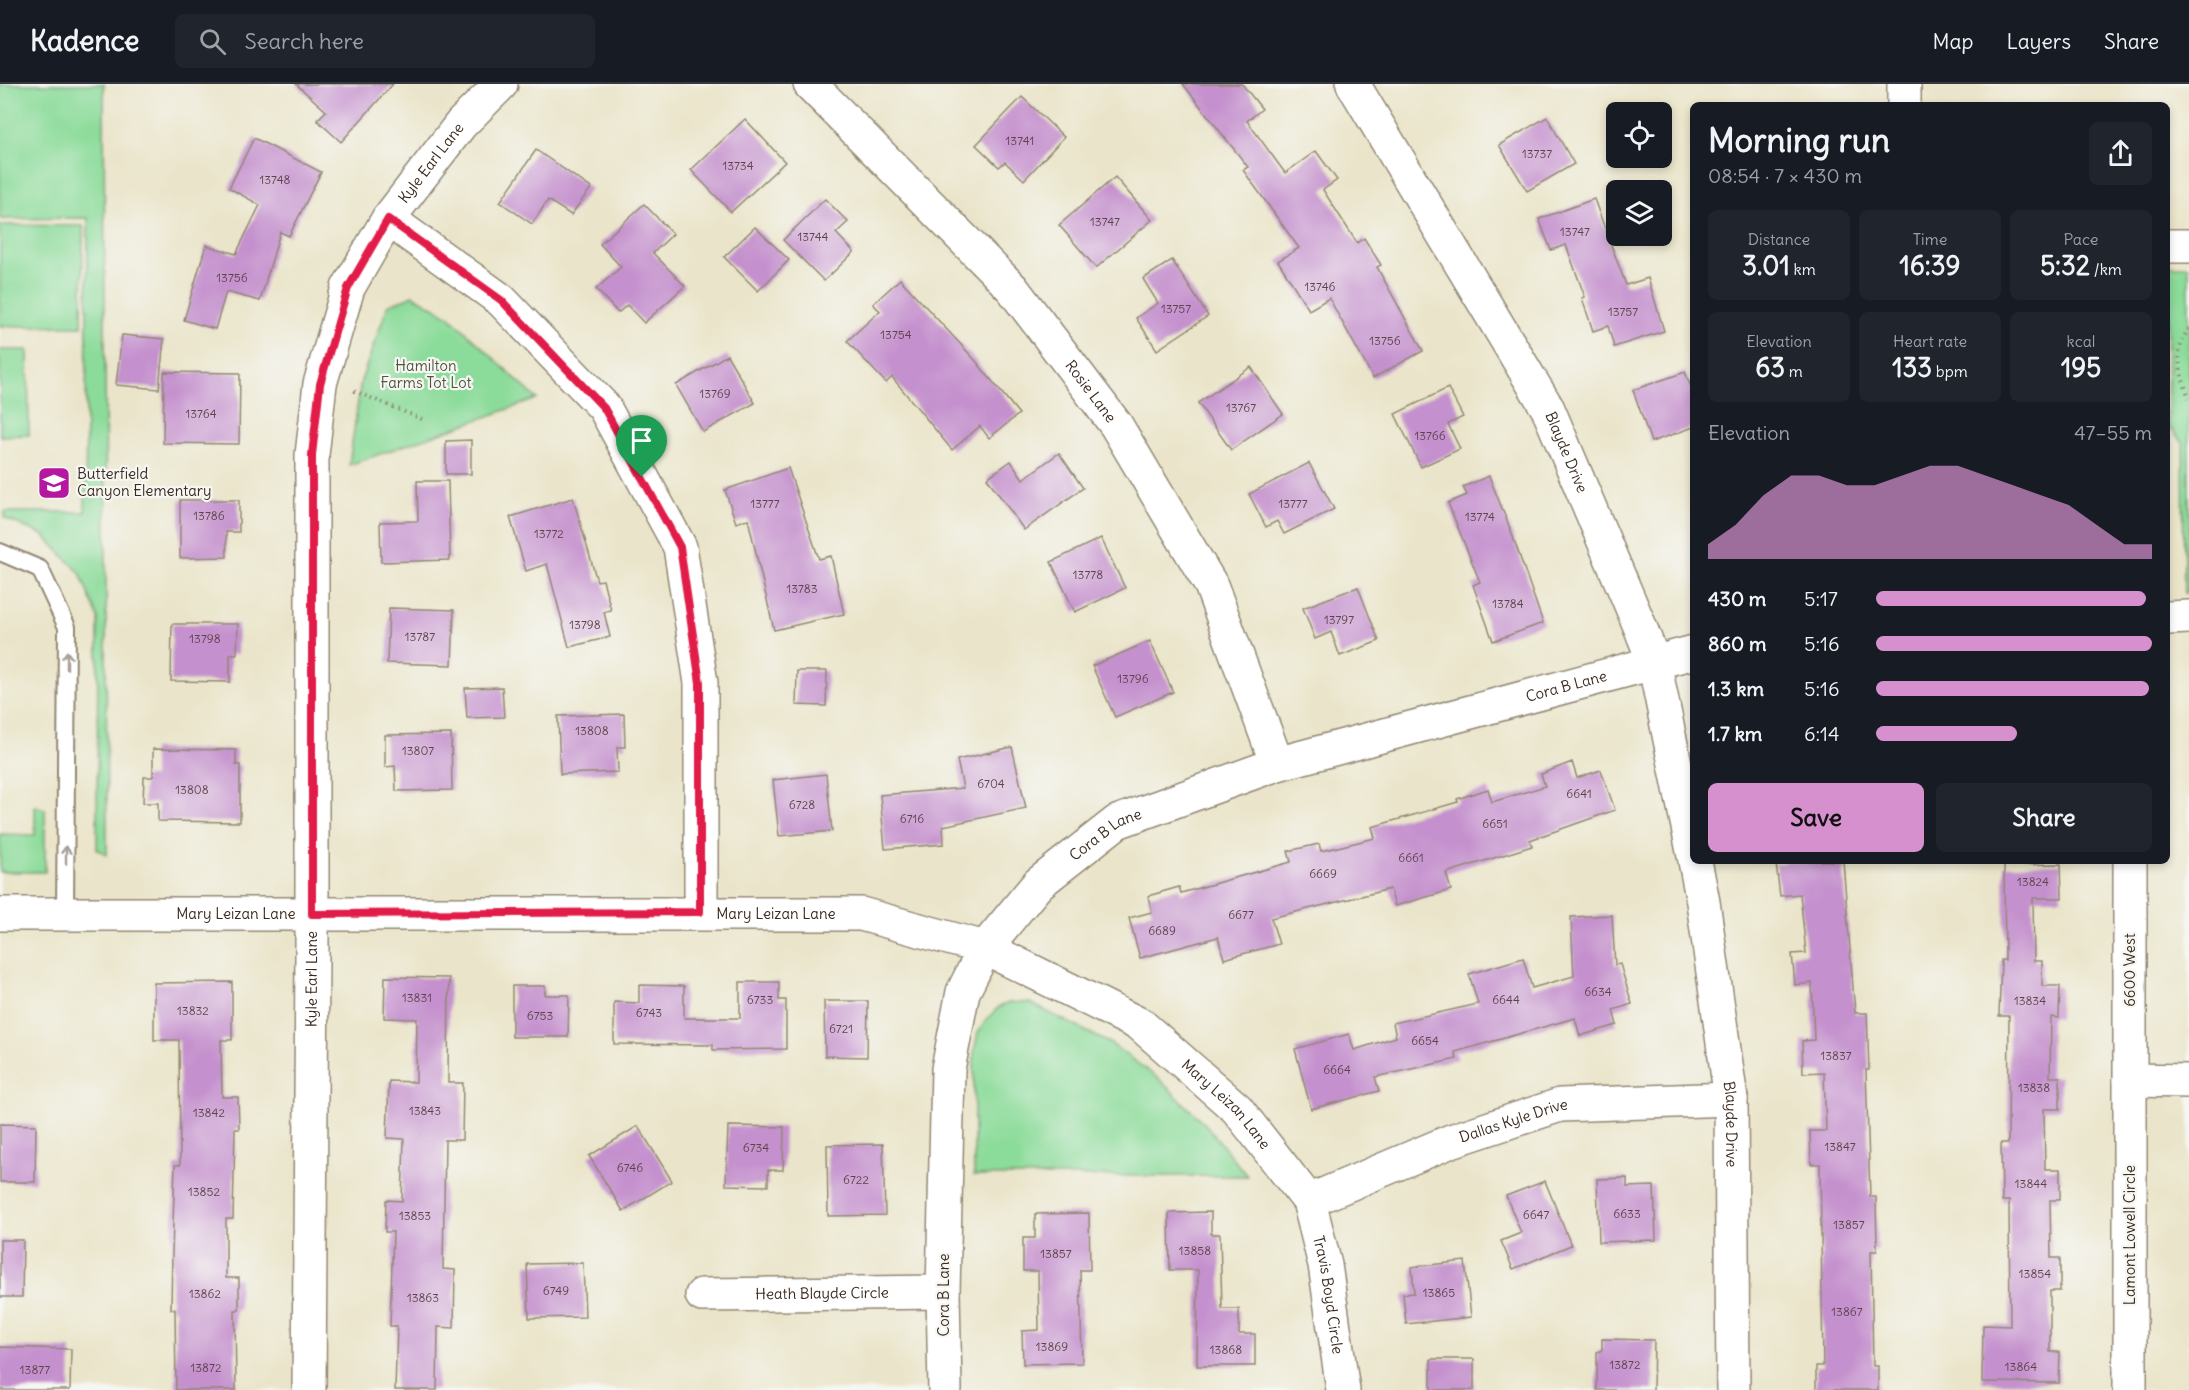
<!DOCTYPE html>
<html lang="en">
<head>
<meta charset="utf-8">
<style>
	:root { --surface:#171b24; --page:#20242c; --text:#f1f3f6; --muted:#9ea1a6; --line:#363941; --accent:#d690ce }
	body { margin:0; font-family:Delius,sans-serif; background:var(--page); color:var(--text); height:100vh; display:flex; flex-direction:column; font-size:22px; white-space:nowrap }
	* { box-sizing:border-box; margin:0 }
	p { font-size:20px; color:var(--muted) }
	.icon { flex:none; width:33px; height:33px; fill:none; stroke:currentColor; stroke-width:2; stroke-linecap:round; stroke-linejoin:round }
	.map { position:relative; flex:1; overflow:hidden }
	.details { position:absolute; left:1690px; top:18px; width:480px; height:762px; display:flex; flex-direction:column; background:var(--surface); border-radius:9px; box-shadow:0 3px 9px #0003 }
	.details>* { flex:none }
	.fabs { position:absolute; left:1606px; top:18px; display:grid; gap:12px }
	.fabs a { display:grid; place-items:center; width:66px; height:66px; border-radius:9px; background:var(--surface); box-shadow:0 3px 9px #0003; font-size:30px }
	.pin { position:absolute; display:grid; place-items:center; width:51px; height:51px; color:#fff; margin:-62px -26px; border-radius:50% 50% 50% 0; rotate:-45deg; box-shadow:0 0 6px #0007 }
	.pin .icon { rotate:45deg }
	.round { display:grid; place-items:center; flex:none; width:63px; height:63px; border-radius:9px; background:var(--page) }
	.summary { display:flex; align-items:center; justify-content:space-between; height:102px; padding:0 18px }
	h1 { font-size:33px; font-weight:700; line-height:45px }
	.figures { display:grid; grid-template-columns:repeat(3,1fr); gap:9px; height:102px; padding:6px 18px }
	.figures div { display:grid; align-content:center; border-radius:9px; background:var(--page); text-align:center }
	.figures b { font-size:26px; font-weight:700 }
	.figures small { font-size:16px; font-weight:400 }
	.figures p { font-size:16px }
	.chart { height:168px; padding:12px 18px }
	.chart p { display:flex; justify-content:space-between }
	.chart svg { width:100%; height:108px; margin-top:6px; fill:var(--accent); opacity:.7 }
	.button { display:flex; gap:12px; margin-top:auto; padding:12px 18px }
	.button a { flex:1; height:69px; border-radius:9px; background:var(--accent); color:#111; font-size:24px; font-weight:700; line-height:69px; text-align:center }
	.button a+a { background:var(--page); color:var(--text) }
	ul { padding:0 18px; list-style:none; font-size:20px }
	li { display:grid; grid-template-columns:96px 72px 1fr; align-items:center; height:45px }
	li i { height:15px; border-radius:8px; background:var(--accent) }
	header { display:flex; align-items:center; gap:36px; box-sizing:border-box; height:84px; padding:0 30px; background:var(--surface); border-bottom:2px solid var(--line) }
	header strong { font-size:28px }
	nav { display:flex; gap:33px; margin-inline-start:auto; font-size:21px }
	.search { width:420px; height:54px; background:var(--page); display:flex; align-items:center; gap:15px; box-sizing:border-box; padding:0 21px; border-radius:9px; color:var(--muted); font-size:22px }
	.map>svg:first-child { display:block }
	.green { fill:#8bdb9a; stroke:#63825c; stroke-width:1.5 }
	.building { fill:#c490cd }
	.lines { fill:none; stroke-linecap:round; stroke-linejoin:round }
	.service-casing { stroke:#928874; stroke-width:20 }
	.minor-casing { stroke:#928874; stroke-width:36 }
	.path { stroke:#928874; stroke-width:4; stroke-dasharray:1.5 4.5; stroke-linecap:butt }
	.service { stroke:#fff; stroke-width:16 }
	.minor { stroke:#fff; stroke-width:33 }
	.oneway { stroke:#a79f9a }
	.route-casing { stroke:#fff; stroke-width:12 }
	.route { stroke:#e11d48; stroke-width:8 }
	.labels { text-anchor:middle; stroke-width:4.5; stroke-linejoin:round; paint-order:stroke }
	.number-label { font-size:12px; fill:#5d444a }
	.street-label { font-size:15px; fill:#3b2a1e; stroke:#f6f6f2 }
	.park-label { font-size:15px; fill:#4f563d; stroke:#f6f6f2 }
	.poi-label { font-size:15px; fill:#3b2a1e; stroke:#f6f6f2; text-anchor:start }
</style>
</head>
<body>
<header>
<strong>Kadence</strong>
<div class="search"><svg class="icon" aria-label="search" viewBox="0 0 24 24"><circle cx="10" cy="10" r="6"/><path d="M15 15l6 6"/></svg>Search here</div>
<nav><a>Map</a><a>Layers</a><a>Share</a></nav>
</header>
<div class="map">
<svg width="2189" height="1306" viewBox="0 0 2189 1306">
	<rect width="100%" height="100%" fill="#f6f6f2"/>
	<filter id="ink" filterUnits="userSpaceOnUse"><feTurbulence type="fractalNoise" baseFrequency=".0167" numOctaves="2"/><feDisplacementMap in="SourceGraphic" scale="12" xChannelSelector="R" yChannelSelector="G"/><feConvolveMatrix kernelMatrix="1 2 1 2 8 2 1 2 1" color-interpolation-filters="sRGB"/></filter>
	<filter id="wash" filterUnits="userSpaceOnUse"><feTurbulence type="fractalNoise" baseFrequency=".008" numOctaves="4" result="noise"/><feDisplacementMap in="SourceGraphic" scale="24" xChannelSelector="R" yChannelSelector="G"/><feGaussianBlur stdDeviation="1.35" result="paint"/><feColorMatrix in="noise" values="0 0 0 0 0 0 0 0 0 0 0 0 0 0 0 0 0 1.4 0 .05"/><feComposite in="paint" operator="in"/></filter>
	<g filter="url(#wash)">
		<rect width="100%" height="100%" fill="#eae5ca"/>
		<g class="green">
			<path d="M0 0H104L107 771 97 765 98 534 80 489 43 451 4 434 5 428H85L88 134 0 135Z"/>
			<path d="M0 141 83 142 82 242H0Z"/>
			<path d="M2168 182H2189V509H2184L2183 359 2168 341Z"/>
			<path d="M413 211 449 232 537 315 349 381 361 297 388 221Z"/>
			<path d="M0 266H28L29 351 0 352Z"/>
			<path d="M35 722 45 725V788H0V750L35 751Z"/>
			<path d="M1011 918 1030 919 1111 960 1159 995 1207 1042 1247 1092H974V969L978 948 988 934 999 923Z"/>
		</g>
		<g id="blocks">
			<g class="building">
				<path d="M296 0H393L341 58 317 36 326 27Z"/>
				<path d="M1183 0H1242L1262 25 1247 37 1285 89 1316 67 1337 96 1323 106 1357 159 1364 154 1381 181 1377 183 1423 267 1373 294 1329 214 1309 226 1278 177 1299 164 1243 86 1248 83Z"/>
				<path d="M1022 13 1064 53 1024 96 1005 78 999 83 976 61Z"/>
				<path d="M1547 33 1574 80 1527 107 1499 61Z"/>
				<path d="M745 35 785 78 731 128 691 86Z"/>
				<path d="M254 54 321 88 289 152 280 148 260 217 226 208 215 245 184 236 206 161 236 170 260 121 229 104Z"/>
				<path d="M536 66 591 104 571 131 548 116 532 140 500 118Z"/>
				<path d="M1115 93 1152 136 1096 184 1059 141Z"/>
				<path d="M825 115 848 138 836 149 854 168 824 197 783 156Z"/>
				<path d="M1594 115 1626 201 1648 194 1664 247 1614 263 1608 242 1593 247 1582 214 1585 213 1566 161 1551 166 1539 135Z"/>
				<path d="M644 120 673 150 653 169 685 202 644 239 627 221 618 229 596 205 621 183 600 160Z"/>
				<path d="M755 143 789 176 758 207 724 173Z"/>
				<path d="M1172 176 1208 232 1157 266 1136 234 1158 219 1143 195Z"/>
				<path d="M900 195 975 276 1019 330 989 354 980 342 952 366 892 293 886 299 847 257 880 227 873 220Z"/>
				<path d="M122 251 164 255 159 305 116 301Z"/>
				<path d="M727 271 755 319 703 348 676 301Z"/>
				<path d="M1251 283 1283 330 1231 366 1198 319Z"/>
				<path d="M164 288 240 289 239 360 163 359Z"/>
				<path d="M1685 288 1694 311V343L1651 358 1633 306Z"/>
				<path d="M1448 304 1463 333 1448 340 1460 365 1421 383 1395 330Z"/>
				<path d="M471 356V390H446V357Z"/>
				<path d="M1059 369 1083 404 1024 446 987 394 1011 377 1023 395Z"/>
				<path d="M1309 379 1334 425 1284 450 1277 437 1266 443 1249 410Z"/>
				<path d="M788 384 819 475 831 472 844 530 774 546 748 435 736 439 725 406Z"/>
				<path d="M1489 392 1511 447 1543 539 1493 557 1473 501 1480 498 1448 419 1467 411 1463 403Z"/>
				<path d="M417 397H448L450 476 381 478 380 438 418 437Z"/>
				<path d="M573 414 597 497 603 496 611 526 604 528 610 553 569 563 547 480 526 487 510 433Z"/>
				<path d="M180 416H239V448H226L227 473 180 474Z"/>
				<path d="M1101 454 1125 504 1075 528 1051 478Z"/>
				<path d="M1358 503 1379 557 1340 572 1331 548 1315 555 1303 524Z"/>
				<path d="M389 524 454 526 452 581 387 579Z"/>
				<path d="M172 540H238L237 570H230V598L171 597Z"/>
				<path d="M1150 557 1173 608 1115 633 1092 582Z"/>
				<path d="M797 587H827L826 622 796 621Z"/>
				<path d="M502 603 504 633 467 634 465 604Z"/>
				<path d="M624 630 625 663H617L618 688 560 690 558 632Z"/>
				<path d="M451 650 452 706 396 707 395 682 385 683V651Z"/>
				<path d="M1012 663 1026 724 943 742 944 760 885 765 880 711 963 704 957 676Z"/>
				<path d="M153 665 236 666V681H240V738L158 737V719H143L144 693H153Z"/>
				<path d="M1572 678 1577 694 1601 686 1615 726 1530 756 1532 762 1446 789 1451 806 1395 822 1390 805 1271 834 1279 860 1224 875 1218 853 1140 874 1129 834 1152 828 1148 812 1179 803 1181 809 1291 778 1288 767 1319 760 1321 767 1375 754 1372 743 1458 718 1457 715 1488 705 1492 718 1545 702 1541 690Z"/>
				<path d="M826 690 832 747 779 752 773 696Z"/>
				<path d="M1784 777H1843L1855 929H1867L1869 986H1866L1870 1113H1876L1877 1167H1871L1873 1282H1878V1306H1816V1282H1823L1820 1080H1811L1810 1047H1826L1824 988 1803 989 1802 957 1814 956 1812 899 1795 901 1792 870 1806 869 1800 810 1780 812 1776 780 1784 779Z"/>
				<path d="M2061 780 2062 814H2033L2034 877H2042V902H2060L2059 934 2051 933 2050 993H2060V1025H2044L2045 1085H2060V1116H2050L2051 1174H2060V1207H2050V1268H2060L2059 1299 1982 1298 1983 1241 2010 1242 2009 1117H2002L2001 1059H2008L2009 932H1999L2001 876H2005L2004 781Z"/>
				<path d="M1612 831 1615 881 1620 880 1632 920 1613 926 1617 941 1580 952 1575 934 1455 968 1457 975 1375 993 1379 1007 1311 1025 1295 965 1349 950 1354 966 1396 953 1393 939 1478 920 1469 890 1523 874 1532 904 1574 892 1571 833Z"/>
				<path d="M385 893 449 894 448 999H463L462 1056H445L443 1185 455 1186 454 1244 438 1243 437 1306H395L397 1242H390L393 1148H385L386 1116 402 1117 404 1055 387 1054 389 997 416 998 417 935 384 934Z"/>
				<path d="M232 898V956H221L222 1013H238L239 1045H235L233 1135H226V1194H239V1226H235L236 1306H176L175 1225H171L172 1169 175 1081H180L179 956H154V899Z"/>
				<path d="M740 898H779V916H786V965L713 966V961L614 960V918L639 919V901L684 902V934H740Z"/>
				<path d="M512 902H545V911H569L568 953H512Z"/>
				<path d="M824 917H868L867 973 825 972Z"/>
				<path d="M0 1040 36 1041 35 1098H0Z"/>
				<path d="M638 1042 672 1097 623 1127 589 1072Z"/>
				<path d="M728 1042 784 1043 783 1086H768V1102L726 1101Z"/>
				<path d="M883 1060 885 1131 828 1132 827 1061Z"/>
				<path d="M1627 1094V1103L1654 1102 1656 1156 1599 1158 1597 1095Z"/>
				<path d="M1545 1097 1571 1161 1513 1185 1501 1157 1521 1149 1506 1112Z"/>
				<path d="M1211 1128V1150H1220L1222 1225H1239V1250H1255V1282H1197L1198 1186H1170L1169 1129Z"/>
				<path d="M1089 1129 1090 1186H1080L1082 1279 1023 1280 1022 1247 1039 1246 1038 1187H1023V1154H1035V1130Z"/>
				<path d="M0 1156H23L22 1213H0Z"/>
				<path d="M1465 1177 1471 1233 1406 1240 1403 1210 1414 1209 1412 1183Z"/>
				<path d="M583 1179 585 1233 529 1234 527 1180Z"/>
				<path d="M1602 1255 1654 1256 1653 1306H1597V1268L1602 1266Z"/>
				<path d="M0 1263 71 1265 70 1306H0Z"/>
				<rect x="1431" y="1275" width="43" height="31"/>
			</g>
		</g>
	</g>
	<g filter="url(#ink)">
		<use href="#blocks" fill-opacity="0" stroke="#928874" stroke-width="1.5"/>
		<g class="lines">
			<g class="service-casing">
				<path id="service" d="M0 468 40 485 67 543 65 830"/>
			</g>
			<g class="minor-casing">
				<g id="minor">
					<path id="s1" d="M810 0 1012 204 1116 341 1211 501 1277 680"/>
					<path id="s2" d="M1353 0 1548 325 1639 540 1654 578 1694 772"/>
					<path d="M1904 0V21"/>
					<path d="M388 135 501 216 604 323 680 463 701 599V828"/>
					<path d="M2168 162H2189"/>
					<path d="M2168 534 2189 533"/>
					<path id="s3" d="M1695 777 1703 818 1731 1015 1733 1306"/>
					<path d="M2130 777V1306"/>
					<path id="s4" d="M0 830H861L985 864 1141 941 1237 1025 1309 1117 1325 1181 1343 1306"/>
					<path d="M2130 996 2189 997"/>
					<path id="s5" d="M1309 1117 1451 1057 1560 1021 1731 1015"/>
					<path id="s6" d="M702 1211 943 1208"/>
					<path id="s7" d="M309 1306 312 870V371L320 300 348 204 388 135 461 40 501 0"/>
					<path id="s8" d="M945 1306 943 1208 948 985 963 908 985 864 1038 800 1117 738 1277 680 1694 568"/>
				</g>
			</g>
			<g class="path">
				<path d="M2189 245C2172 267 2181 291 2189 314"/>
				<path d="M354 307 424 336"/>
			</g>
			<use href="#service" class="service"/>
			<use href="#minor" class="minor"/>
		</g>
		<defs><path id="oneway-shaft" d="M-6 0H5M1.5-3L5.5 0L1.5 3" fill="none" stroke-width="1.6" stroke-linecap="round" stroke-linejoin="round" transform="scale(1.5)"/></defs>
		<g class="oneway">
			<use href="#oneway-shaft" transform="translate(67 576) rotate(-90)"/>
			<use href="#oneway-shaft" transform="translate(66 771) rotate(-90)"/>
		</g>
	</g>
	<g class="lines" filter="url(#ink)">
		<g class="route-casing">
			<path id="route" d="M388 135 501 216 604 324 680 463 700 599V828L312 830V371L320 300 348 204Z"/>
		</g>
		<use href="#route" class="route"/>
	</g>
	<defs>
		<g id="school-square" transform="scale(1.725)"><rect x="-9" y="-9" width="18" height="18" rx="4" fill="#b5179e" stroke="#f6f6f2"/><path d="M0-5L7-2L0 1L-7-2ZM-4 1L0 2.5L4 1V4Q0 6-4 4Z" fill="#fff"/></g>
	</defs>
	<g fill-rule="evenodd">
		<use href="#school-square" x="54" y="399"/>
	</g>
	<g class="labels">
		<g class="number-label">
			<text x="1020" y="61">13741</text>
			<text x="1537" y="74">13737</text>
			<text x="738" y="86">13734</text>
			<text x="275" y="100">13748</text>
			<text x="1105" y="142">13747</text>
			<text x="1575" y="152">13747</text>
			<text x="813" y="157">13744</text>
			<text x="232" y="198">13756</text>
			<text x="1320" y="207">13746</text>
			<text x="1176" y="229">13757</text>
			<text x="1623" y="232">13757</text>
			<text x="896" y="255">13754</text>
			<text x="1385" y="261">13756</text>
			<text x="715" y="314">13769</text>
			<text x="1241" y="328">13767</text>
			<text x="201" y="334">13764</text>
			<text x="1430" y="356">13766</text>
			<text x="765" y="424">13777</text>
			<text x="1293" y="424">13777</text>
			<text x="209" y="436">13786</text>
			<text x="1480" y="437">13774</text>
			<text x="549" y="454">13772</text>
			<text x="1088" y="495">13778</text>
			<text x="802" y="509">13783</text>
			<text x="1508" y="524">13784</text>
			<text x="1339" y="540">13797</text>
			<text x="585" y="545">13798</text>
			<text x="420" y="557">13787</text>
			<text x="205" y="559">13798</text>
			<text x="1133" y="599">13796</text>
			<text x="592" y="651">13808</text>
			<text x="418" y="671">13807</text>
			<text x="991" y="704">6704</text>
			<text x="192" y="710">13808</text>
			<text x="1579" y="714">6641</text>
			<text x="802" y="725">6728</text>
			<text x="912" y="739">6716</text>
			<text x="1495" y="744">6651</text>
			<text x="1411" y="778">6661</text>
			<text x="1323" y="794">6669</text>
			<text x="2033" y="802">13824</text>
			<text x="1241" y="835">6677</text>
			<text x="1162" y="851">6689</text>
			<text x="1598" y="912">6634</text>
			<text x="417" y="918">13831</text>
			<text x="760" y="920">6733</text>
			<text x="1506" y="920">6644</text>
			<text x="2030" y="921">13834</text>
			<text x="193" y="931">13832</text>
			<text x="649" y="933">6743</text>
			<text x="540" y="936">6753</text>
			<text x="841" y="949">6721</text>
			<text x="1425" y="961">6654</text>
			<text x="1836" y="976">13837</text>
			<text x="1337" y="990">6664</text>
			<text x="2034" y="1008">13838</text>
			<text x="425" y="1031">13843</text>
			<text x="209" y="1033">13842</text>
			<text x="1840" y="1067">13847</text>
			<text x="756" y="1068">6734</text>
			<text x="630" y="1088">6746</text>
			<text x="856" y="1100">6722</text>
			<text x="2031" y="1104">13844</text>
			<text x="204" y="1112">13852</text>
			<text x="1627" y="1134">6633</text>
			<text x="1536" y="1135">6647</text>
			<text x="415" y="1136">13853</text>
			<text x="1849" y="1145">13857</text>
			<text x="1195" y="1171">13858</text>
			<text x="1056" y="1174">13857</text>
			<text x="2035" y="1194">13854</text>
			<text x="556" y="1211">6749</text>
			<text x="1439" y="1213">13865</text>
			<text x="205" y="1214">13862</text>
			<text x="423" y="1218">13863</text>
			<text x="1847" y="1232">13867</text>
			<text x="1052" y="1267">13869</text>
			<text x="1226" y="1270">13868</text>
			<text x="1625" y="1285">13872</text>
			<text x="2021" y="1287">13864</text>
			<text x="206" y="1288">13872</text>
			<text x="35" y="1290">13877</text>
		</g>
		<g class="street-label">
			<text dy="5" stroke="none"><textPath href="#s7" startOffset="1257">Kyle Earl Lane</textPath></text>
			<text dy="5" stroke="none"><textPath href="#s1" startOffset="417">Rosie Lane</textPath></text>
			<text dy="5" stroke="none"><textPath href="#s2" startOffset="426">Blayde Drive</textPath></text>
			<text dy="5" stroke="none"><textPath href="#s8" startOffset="1102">Cora B Lane</textPath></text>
			<text dy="5" stroke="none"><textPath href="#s8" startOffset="616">Cora B Lane</textPath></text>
			<text dy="5" stroke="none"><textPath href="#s4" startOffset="776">Mary Leizan Lane</textPath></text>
			<text dy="5" stroke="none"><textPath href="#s4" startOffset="236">Mary Leizan Lane</textPath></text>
			<text transform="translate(2130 886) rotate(-90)" y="5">6600 West</text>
			<text dy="5" stroke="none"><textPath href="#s7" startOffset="411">Kyle Earl Lane</textPath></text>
			<text dy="5" stroke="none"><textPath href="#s4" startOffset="1280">Mary Leizan Lane</textPath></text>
			<text dy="5" stroke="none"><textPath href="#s5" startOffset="220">Dallas Kyle Drive</textPath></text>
			<text dy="5" stroke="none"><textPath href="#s3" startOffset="266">Blayde Drive</textPath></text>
			<text transform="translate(2130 1151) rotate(-90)" y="5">Lamont Lowell Circle</text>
			<text dy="5" stroke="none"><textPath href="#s6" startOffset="120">Heath Blayde Circle</textPath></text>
			<text transform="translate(944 1211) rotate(-90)" y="5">Cora B Lane</text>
			<text dy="5" stroke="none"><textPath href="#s4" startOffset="1504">Travis Boyd Circle</textPath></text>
		</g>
		<g class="park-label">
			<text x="426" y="287">Hamilton<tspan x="426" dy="17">Farms Tot Lot</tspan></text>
		</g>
		<g class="poi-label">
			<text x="77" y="395">Butterfield<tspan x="77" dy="17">Canyon Elementary</tspan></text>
		</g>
	</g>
</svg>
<div class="fabs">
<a><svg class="icon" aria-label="locate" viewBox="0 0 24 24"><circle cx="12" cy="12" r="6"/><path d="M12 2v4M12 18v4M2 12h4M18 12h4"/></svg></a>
<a><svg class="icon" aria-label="layers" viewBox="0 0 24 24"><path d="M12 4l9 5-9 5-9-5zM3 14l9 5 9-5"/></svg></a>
</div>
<div class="pin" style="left:642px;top:393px;background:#1e9e55"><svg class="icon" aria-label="arrive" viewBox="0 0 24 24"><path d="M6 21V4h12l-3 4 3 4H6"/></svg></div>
<section class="details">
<div class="summary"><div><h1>Morning run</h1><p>08:54 · 7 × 430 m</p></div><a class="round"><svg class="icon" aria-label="share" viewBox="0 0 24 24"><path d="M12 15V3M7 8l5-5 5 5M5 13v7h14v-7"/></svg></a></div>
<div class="figures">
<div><p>Distance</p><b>3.01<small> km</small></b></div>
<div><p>Time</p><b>16:39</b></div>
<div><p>Pace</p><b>5:32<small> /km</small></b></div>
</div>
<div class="figures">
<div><p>Elevation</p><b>63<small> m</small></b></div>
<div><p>Heart rate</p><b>133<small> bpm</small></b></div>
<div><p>kcal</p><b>195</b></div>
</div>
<div class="chart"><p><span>Elevation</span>47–55 m</p>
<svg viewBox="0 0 160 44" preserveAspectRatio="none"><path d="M0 44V38L10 30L20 18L30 10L40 10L50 14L60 14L70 10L80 6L90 6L100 10L110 14L120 18L130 22L140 30L150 38L160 38V44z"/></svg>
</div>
<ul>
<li><b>430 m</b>5:17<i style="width:98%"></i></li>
<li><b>860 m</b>5:16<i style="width:100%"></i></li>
<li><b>1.3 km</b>5:16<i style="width:99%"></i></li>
<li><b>1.7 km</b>6:14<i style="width:51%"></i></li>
</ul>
<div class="button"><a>Save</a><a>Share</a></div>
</section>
</div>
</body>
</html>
